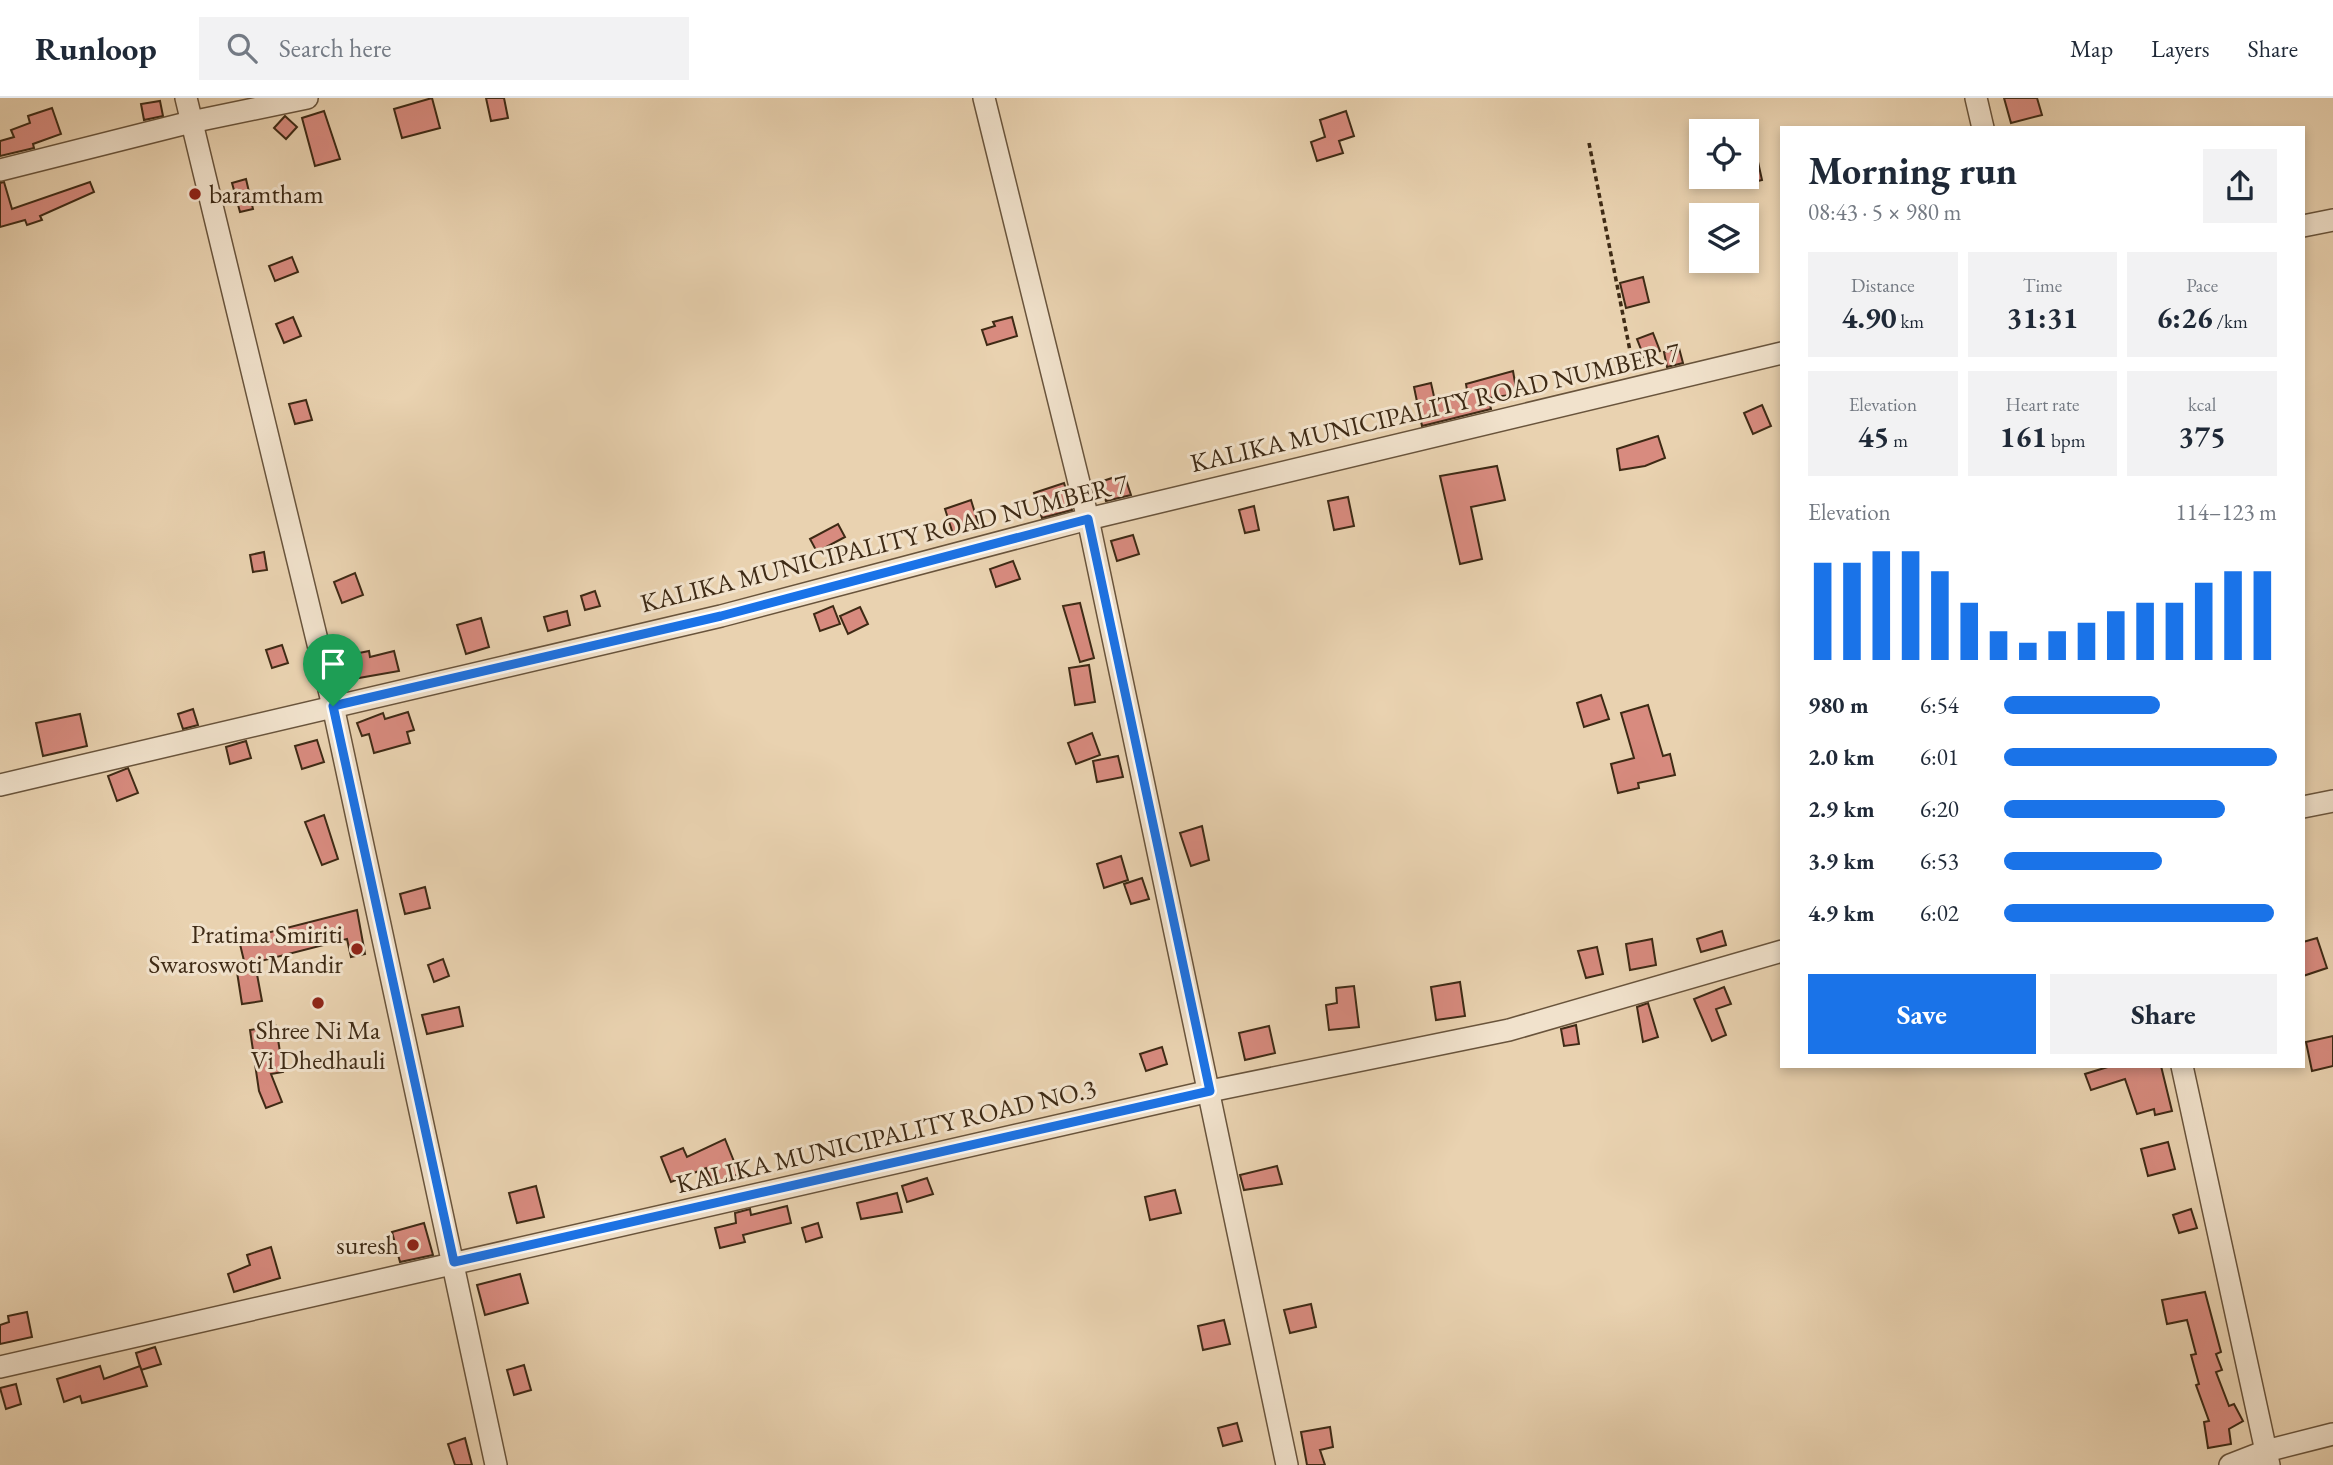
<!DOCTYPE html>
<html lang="en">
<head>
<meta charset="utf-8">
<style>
	:root { --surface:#fff; --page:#f2f2f3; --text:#1f2937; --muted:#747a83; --line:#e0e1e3; --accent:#1a73e8 }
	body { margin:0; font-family:"EB Garamond",serif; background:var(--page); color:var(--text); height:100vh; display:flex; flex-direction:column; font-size:26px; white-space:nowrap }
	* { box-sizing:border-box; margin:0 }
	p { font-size:23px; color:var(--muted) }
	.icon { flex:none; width:38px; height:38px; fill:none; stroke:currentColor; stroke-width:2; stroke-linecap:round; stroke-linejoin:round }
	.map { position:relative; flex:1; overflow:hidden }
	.sheet { position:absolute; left:1780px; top:28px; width:525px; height:942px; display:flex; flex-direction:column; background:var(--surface); border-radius:0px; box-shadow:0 4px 10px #0003 }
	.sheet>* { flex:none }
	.tools { position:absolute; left:1689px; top:21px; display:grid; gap:14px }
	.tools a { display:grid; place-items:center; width:70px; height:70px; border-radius:0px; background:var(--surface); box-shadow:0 4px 10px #0003; font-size:35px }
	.pin { position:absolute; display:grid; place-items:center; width:60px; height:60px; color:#fff; margin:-72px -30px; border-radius:50% 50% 50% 0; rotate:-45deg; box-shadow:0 0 7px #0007 }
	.pin .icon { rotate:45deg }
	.round { display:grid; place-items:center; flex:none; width:74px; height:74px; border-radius:0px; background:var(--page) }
	.summary { display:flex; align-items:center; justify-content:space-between; height:119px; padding:0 28px }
	h1 { font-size:38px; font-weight:700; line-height:52px }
	.metrics { display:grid; grid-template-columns:repeat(3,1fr); gap:10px; height:119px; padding:7px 28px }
	.metrics div { display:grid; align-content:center; border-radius:0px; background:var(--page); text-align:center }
	.metrics b { font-size:30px; font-weight:700 }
	.metrics small { font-size:19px; font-weight:400 }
	.metrics p { font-size:19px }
	.chart { height:196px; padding:14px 28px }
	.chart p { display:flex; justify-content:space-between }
	.chart svg { width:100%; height:126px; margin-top:7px; stroke:var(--accent); stroke-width:6 }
	.primary-button { display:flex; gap:14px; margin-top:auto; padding:14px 28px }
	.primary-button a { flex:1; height:80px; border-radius:0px; background:var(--accent); color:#fff; font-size:28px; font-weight:700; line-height:80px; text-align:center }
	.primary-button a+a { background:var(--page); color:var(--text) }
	ul { padding:0 28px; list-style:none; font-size:23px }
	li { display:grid; grid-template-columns:112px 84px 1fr; align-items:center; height:52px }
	li i { height:18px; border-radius:9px; background:var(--accent) }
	header { display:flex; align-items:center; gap:42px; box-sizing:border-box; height:98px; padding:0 35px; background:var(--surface); border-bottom:2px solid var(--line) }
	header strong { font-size:33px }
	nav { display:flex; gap:38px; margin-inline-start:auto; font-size:24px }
	.search { width:490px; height:63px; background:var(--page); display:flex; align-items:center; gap:18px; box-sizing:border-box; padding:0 24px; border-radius:0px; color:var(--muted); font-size:26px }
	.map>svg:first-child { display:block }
	.building { fill:#d88b7f; stroke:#3e2a15; stroke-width:2 }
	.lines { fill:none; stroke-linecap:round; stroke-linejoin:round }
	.minor-casing { stroke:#69543c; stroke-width:24 }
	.path { stroke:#3e2a15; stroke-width:3.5; stroke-dasharray:5 3.5; stroke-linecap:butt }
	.minor { stroke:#f1e2cc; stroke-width:21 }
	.route-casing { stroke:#fff; stroke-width:14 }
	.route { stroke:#1a73e8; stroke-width:9 }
	.poi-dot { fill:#8f2418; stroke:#f1e2cc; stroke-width:2.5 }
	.labels { text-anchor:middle; stroke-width:6; stroke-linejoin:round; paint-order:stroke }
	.poi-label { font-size:26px; fill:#3e2a15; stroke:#f1e2cc; text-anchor:end }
	.street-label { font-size:26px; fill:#3e2a15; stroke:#f1e2cc }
</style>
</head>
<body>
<header>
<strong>Runloop</strong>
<div class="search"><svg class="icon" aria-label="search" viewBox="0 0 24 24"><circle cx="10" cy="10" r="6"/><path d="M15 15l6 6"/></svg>Search here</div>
<nav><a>Map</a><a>Layers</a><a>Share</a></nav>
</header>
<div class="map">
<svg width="2333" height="1367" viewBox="0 0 2333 1367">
	<rect width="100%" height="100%" fill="#e9d2b0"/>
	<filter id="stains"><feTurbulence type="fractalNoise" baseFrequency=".00286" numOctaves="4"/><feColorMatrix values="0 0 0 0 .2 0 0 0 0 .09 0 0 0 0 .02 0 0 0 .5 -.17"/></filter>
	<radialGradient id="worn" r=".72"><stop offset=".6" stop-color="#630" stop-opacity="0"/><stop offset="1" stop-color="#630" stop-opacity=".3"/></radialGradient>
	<g class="building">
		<path d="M432 0 440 30 402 40 394 11Z"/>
		<path d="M486 0H504L508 20 491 23Z"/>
		<path d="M2004 0H2037L2042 17 2011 25Z"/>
		<path d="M160 3 163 18 144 22 141 6Z"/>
		<path d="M52 10 61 36 33 46 34 50 0 58V43L14 39 11 32 30 25 28 18Z"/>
		<path d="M324 13 340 61 315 68 302 20Z"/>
		<path d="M1346 13 1354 38 1339 43 1343 55 1317 63 1311 44 1325 39 1320 22Z"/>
		<path d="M285 18 297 29 286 41 274 30Z"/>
		<path d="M1753 41 1762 82 1746 86V42Z"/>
		<path d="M246 81 253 111 240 114 232 85Z"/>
		<path d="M4 84 12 111 90 84 94 94 40 118 42 122 27 127 25 122 0 129V85Z"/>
		<path d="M292 159 298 174 275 183 269 168Z"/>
		<path d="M1643 179 1649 204 1626 210 1620 185Z"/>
		<path d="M293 219 301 238 284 245 276 226Z"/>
		<path d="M1012 219 1017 238 987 247 982 232 995 228 993 224Z"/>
		<path d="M1653 235 1660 253 1644 259 1637 241Z"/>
		<path d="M1679 250 1683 265 1667 269 1664 254Z"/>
		<path d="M1513 273 1517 296 1488 300 1491 311 1422 328 1414 289 1431 285 1435 303 1467 292 1466 286Z"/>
		<path d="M306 302 312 322 295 326 289 306Z"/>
		<path d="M1762 307 1771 328 1753 336 1744 315Z"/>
		<path d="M1658 338 1665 360 1645 368 1620 372 1617 351Z"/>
		<path d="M1497 368 1505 402 1471 409 1482 461 1460 466 1440 378Z"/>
		<path d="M1124 376 1131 397 1106 403 1100 384Z"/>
		<path d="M1064 385 1072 412 1042 420 1034 395Z"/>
		<path d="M1348 399 1354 428 1334 432 1328 403Z"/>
		<path d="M971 402 979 428 953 436 945 411Z"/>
		<path d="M1254 408 1259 432 1245 435 1239 412Z"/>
		<path d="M838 426 845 439 817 454 810 441Z"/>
		<path d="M1133 437 1139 456 1117 463 1111 443Z"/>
		<path d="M264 454 267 472 253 474 250 457Z"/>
		<path d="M1013 463 1020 481 996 489 990 471Z"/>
		<path d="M355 475 363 497 342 505 334 484Z"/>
		<path d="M595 493 600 508 585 512 581 498Z"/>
		<path d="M1080 505 1094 560 1080 564 1063 508Z"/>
		<path d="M833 508 840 526 820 533 814 516Z"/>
		<path d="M860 509 868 526 848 536 840 518Z"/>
		<path d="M567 513 570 527 548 533 544 519Z"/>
		<path d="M481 520 489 549 466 556 457 527Z"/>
		<path d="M282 547 288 565 272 570 266 552Z"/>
		<path d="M369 553 370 559 394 553 399 573 353 581 349 557Z"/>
		<path d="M1089 567 1095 604 1075 607 1069 570Z"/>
		<path d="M1601 597 1609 621 1584 629 1577 605Z"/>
		<path d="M1648 607 1663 658 1670 656 1675 677 1638 685 1639 690 1618 695 1611 666 1634 660 1621 615Z"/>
		<path d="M193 611 198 627 183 631 178 616Z"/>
		<path d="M408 614 414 632 407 634 410 645 374 655 369 636 362 638 357 625 383 615 385 621Z"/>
		<path d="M80 616 87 648 43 658 36 625Z"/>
		<path d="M1092 635 1100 657 1076 666 1068 645Z"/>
		<path d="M317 642 324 664 302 671 295 648Z"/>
		<path d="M246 643 251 660 230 666 226 649Z"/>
		<path d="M1118 658 1123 679 1097 684 1093 663Z"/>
		<path d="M128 670 138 695 117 703 108 678Z"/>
		<path d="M324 717 338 761 322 767 305 724Z"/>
		<path d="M1202 728 1209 762 1191 768 1180 735Z"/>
		<path d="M1121 758 1128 782 1104 790 1097 766Z"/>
		<path d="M1142 780 1149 801 1131 806 1124 786Z"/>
		<path d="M425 789 430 810 405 816 400 796Z"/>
		<path d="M357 812 365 856 351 859 347 841 245 867 239 842Z"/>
		<path d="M1722 833 1726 847 1701 854 1697 841Z"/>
		<path d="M2317 840 2327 870 2303 878V844Z"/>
		<path d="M1652 841 1656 867 1630 872 1626 846Z"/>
		<path d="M1597 849 1603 876 1586 880 1578 853Z"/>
		<path d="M443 861 449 878 434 884 428 867Z"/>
		<path d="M256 871 262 903 242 906 237 874Z"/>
		<path d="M1460 884 1465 918 1436 922 1431 889Z"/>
		<path d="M1354 888 1359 929 1329 932 1326 907 1337 905 1336 890Z"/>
		<path d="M1724 889 1731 906 1716 911 1726 937 1712 943 1694 901Z"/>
		<path d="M1648 905 1658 939 1643 944 1637 909Z"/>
		<path d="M459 909 463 928 427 936 422 917Z"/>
		<path d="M1576 927 1579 946 1564 948 1561 931Z"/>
		<path d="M276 928 283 974 271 976 282 1004 266 1010 259 993 250 932Z"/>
		<path d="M1269 928 1275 955 1245 962 1239 935Z"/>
		<path d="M2333 938V968L2312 973 2306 944Z"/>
		<path d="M1162 949 1167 966 1146 973 1140 956Z"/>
		<path d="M2111 968H2161L2172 1013 2155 1017 2154 1011 2137 1016 2125 981 2091 992 2085 976Z"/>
		<path d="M725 1041 739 1076 713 1087 706 1070 671 1084 661 1059 683 1050 687 1059Z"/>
		<path d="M2168 1044 2175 1071 2148 1078 2141 1051Z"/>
		<path d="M1277 1068 1282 1086 1244 1092 1240 1077Z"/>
		<path d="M927 1080 933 1096 907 1104 902 1088Z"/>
		<path d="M536 1088 544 1119 517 1125 509 1095Z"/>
		<path d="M1175 1092 1181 1115 1150 1122 1145 1099Z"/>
		<path d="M897 1095 902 1114 861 1121 857 1105Z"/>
		<path d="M787 1108 791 1125 743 1137 745 1144 720 1150 715 1130 736 1125 735 1115 750 1111 751 1117Z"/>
		<path d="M2191 1111 2197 1130 2179 1135 2173 1117Z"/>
		<path d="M424 1125 433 1157 400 1164 392 1134Z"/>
		<path d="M818 1125 822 1139 806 1144 802 1130Z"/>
		<path d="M271 1149 280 1180 234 1194 228 1176 250 1167 247 1157Z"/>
		<path d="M520 1176 528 1205 485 1217 477 1187Z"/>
		<path d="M2205 1194 2221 1254 2216 1256 2222 1272 2216 1274 2229 1308 2234 1306 2243 1323 2229 1331 2231 1346 2208 1350 2204 1324 2209 1323 2196 1287 2199 1286 2191 1257 2196 1256 2187 1222 2167 1226 2162 1202Z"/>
		<path d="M1311 1206 1316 1229 1290 1235 1284 1212Z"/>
		<path d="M27 1214 32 1239 0 1246V1227L9 1224 8 1218Z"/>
		<path d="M1224 1222 1230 1246 1203 1252 1198 1228Z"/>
		<path d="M155 1249 161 1266 141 1272 136 1255Z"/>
		<path d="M524 1267 531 1292 514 1297 507 1272Z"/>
		<path d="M100 1268 104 1281 140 1268 147 1288 82 1305 80 1298 64 1304 57 1281Z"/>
		<path d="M16 1286 21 1306 6 1311 0 1290Z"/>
		<path d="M1237 1325 1242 1343 1223 1348 1218 1330Z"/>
		<path d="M1330 1329 1333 1349 1320 1352 1325 1367H1307L1301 1334Z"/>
		<path d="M465 1340 472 1367H455L448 1346Z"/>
	</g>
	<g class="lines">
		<g class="minor-casing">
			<g id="minor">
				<path d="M186 0 333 608 496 1367"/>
				<path d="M984 0 1088 421 1287 1367"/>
				<path d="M1976 0 1983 30"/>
				<path d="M0 72 191 24 307 0"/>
				<path d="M2303 128 2333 122"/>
				<path d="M0 687 721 518 1088 421 1782 255"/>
				<path d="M2303 709 2333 703"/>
				<path d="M2182 968 2269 1367"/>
				<path d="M0 1269 1210 993 1509 932 1782 853"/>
				<path d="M2230 1367 2266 1353 2333 1336"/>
			</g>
		</g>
		<path class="path" d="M1589 45 1634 273"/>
		<use href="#minor" class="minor"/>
	</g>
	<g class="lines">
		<g class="route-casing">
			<path id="route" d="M1088 421 1210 993 454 1164 333 608 721 518Z"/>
		</g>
		<use href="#route" class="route"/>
	</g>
	<g class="poi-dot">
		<circle cx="195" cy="96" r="7"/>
		<circle cx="357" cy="851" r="7"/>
		<circle cx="318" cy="905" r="7"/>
		<circle cx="413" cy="1147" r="7"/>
	</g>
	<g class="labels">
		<g class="poi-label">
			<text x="209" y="105" text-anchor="start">baramtham</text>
			<text x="343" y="845">Pratima Smiriti<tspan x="343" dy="30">Swaroswoti Mandir</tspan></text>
			<text x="318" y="941" text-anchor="middle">Shree Ni Ma<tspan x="318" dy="30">Vi Dhedhauli</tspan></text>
			<text x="399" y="1156">suresh</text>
		</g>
		<g class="street-label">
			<text transform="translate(1435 309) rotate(-13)" y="9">KALIKA MUNICIPALITY ROAD NUMBER 7</text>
			<text transform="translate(884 445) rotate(-14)" y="9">KALIKA MUNICIPALITY ROAD NUMBER 7</text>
			<text transform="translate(886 1038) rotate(-13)" y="9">KALIKA MUNICIPALITY ROAD NO.3</text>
		</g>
	</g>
	<rect width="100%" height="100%" filter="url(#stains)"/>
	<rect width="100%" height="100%" fill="url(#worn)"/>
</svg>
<div class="tools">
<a><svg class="icon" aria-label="locate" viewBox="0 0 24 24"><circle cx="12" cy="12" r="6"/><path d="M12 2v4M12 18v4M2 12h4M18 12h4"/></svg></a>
<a><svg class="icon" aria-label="layers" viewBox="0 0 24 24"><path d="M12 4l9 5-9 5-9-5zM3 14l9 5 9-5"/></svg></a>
</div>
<div class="pin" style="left:333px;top:608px;background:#1e9e55"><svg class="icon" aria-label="arrive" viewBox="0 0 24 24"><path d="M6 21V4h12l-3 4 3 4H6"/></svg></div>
<section class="sheet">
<div class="summary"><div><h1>Morning run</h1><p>08:43 · 5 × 980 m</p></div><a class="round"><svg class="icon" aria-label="share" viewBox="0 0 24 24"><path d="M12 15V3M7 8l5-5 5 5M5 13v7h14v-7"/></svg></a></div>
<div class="metrics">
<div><p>Distance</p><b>4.90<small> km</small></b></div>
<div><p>Time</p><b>31:31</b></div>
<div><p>Pace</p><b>6:26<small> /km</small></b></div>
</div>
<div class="metrics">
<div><p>Elevation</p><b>45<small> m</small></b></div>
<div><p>Heart rate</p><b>161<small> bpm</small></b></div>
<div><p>kcal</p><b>375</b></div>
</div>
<div class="chart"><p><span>Elevation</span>114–123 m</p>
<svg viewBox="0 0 160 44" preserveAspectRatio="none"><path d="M5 44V10M15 44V10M25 44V6M35 44V6M45 44V13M55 44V24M65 44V34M75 44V38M85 44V34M95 44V31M105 44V27M115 44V24M125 44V24M135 44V17M145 44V13M155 44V13"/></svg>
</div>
<ul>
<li><b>980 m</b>6:54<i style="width:57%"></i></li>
<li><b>2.0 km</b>6:01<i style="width:100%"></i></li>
<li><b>2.9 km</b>6:20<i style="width:81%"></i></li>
<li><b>3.9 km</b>6:53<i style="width:58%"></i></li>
<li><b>4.9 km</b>6:02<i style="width:99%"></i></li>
</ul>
<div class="primary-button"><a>Save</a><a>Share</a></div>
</section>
</div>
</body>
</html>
